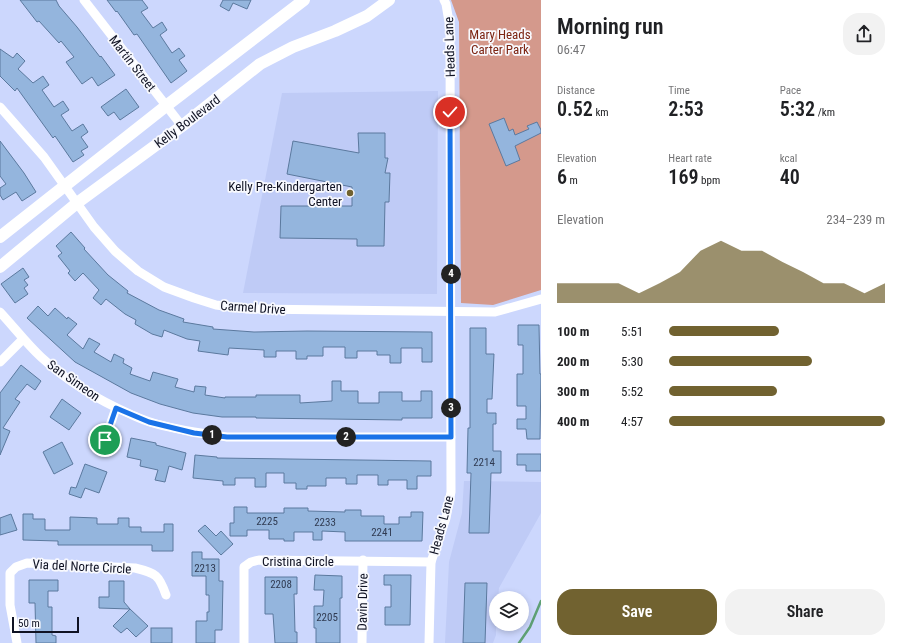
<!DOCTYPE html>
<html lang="en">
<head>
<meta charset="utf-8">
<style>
	:root { --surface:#fff; --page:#f2f2f2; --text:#202124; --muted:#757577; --accent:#716230 }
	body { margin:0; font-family:"Roboto Condensed",sans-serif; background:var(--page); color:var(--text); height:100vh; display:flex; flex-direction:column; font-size:15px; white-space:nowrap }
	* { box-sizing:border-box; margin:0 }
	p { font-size:13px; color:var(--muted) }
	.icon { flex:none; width:22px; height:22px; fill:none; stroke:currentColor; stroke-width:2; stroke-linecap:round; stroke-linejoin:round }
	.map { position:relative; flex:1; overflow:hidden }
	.sheet { display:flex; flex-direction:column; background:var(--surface); width:360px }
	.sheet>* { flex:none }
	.tools { position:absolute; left:489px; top:591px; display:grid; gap:8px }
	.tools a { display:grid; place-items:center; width:40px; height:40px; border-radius:50%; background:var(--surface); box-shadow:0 2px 6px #0003; font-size:20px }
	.scale { position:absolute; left:12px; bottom:10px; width:67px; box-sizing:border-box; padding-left:4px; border:2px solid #0f1223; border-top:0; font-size:11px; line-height:14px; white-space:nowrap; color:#0f1223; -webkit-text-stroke:3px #f8f9fe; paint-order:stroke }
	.pin { position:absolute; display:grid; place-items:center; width:34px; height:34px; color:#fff; margin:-17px; border:2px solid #fff; border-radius:50%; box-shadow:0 1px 4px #0007 }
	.km { position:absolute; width:20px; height:20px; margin:-10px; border-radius:50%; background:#222; color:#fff; font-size:11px; line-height:20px; text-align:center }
	.round { display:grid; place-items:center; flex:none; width:42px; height:42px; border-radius:16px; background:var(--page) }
	.summary { display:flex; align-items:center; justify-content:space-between; height:68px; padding:0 16px }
	h1 { font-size:22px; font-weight:600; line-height:30px }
	.metrics { display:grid; grid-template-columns:repeat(3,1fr); gap:6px; height:68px; padding:4px 16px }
	.metrics div { display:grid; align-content:center }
	.metrics b { font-size:20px; font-weight:600 }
	.metrics small { font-size:11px; font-weight:400 }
	.metrics p { font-size:11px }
	.chart { height:112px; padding:8px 16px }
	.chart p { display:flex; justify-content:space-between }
	.chart svg { width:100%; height:72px; margin-top:4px; fill:var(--accent); opacity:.7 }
	.primary-button { display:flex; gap:8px; margin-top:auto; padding:8px 16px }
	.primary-button a { flex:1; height:46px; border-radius:16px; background:var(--accent); color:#fff; font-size:16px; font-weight:600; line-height:46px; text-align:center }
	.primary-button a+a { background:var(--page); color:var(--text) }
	ul { padding:0 16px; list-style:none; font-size:13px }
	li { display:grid; grid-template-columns:64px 48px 1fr; align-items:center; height:30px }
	li i { height:10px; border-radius:5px; background:var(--accent) }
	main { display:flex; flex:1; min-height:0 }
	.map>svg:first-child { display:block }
	.built { fill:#bfcbf6 }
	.green { fill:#d4998c }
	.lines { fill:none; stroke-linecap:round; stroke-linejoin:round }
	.stream { stroke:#5ea074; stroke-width:2.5 }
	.building { fill:#94b5dd; stroke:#5b799e }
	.street { stroke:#fff; stroke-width:9 }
	.secondary { stroke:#fff; stroke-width:12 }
	.route-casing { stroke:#fff; stroke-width:8 }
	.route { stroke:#1a73e8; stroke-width:5 }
	.poi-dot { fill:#716230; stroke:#f8f9fe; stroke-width:1.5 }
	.labels { text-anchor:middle; stroke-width:3.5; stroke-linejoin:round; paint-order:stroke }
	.number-label { font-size:11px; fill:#303b52 }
	.park-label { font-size:13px; fill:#7c2412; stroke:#f8f9fe }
	.street-label { font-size:13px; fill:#0f1223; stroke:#f8f9fe }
	.poi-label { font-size:13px; fill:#0f1223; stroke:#f8f9fe; text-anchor:end }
</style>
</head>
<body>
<main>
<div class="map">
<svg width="541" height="643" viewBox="0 0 541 643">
	<rect width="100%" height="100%" fill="#ccd7fd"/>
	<g class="built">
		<path d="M438 91 437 294 243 293 282 93Z"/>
		<path d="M464 481 541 482V513L499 588 498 598H496V635L493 643H445L449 562 462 513Z"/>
	</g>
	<path class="green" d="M451 0H541V290L493 305 461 303 459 22Z"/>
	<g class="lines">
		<path class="stream" d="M519 643 530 627 541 601"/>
	</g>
	<g class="building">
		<path d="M20 0H56L59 6 77 27 100 57 101 56 115 75 98 86 92 77 82 84 66 62 74 57 61 41 59 43 39 21 37 22Z"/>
		<path d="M107 0H142L148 8 141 12 153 28 162 22 167 30 160 35 172 53 179 48 185 56 179 60 187 71 171 83 137 34 134 35 117 11 116 12Z"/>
		<path d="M223 0H251L247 9 233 3 229 11 220 6Z"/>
		<path d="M0 49 13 58 17 53 25 61 18 69 33 83 43 76 49 85 42 90 54 107 63 101 69 110 61 115 72 131 83 124 88 132 81 137 88 147 81 151 84 155 73 162 55 136 53 138 17 88 15 91 0 76Z"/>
		<path d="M126 89 139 107 120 120 114 112 108 116 101 107Z"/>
		<path d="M504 118 509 131 513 129 515 135 529 129 527 126 537 122 541 130V133L515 146 520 160 506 166 489 124Z"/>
		<path d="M358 133H385V158H388L385 173H390L389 202H385L384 246H357V239L280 238 281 206H352V187L287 174 293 141 359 153Z"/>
		<path d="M0 141 24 173 36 192 22 201 16 192 3 200 0 195V188L6 184 0 176Z"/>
		<path d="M71 232 85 248 84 249 108 275 128 291 127 293 159 310 184 319 183 322 213 327V329L254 332 307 331 432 332V362H422V348H401V363H390V355H377V351H357V358H345V347H323V356H307V359H296V351H276V357H264V350L229 348 228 355 198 351 200 341 187 339 164 330 162 337 152 334 135 324 136 320 125 314 106 299 101 305 93 298 99 290 83 273 75 281 68 273 70 271 58 256 62 253 56 246Z"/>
		<path d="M23 268 29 277 24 280 28 285 24 288 28 294 15 303 1 284Z"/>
		<path d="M38 306 48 316 55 308 67 319 68 317 77 324 67 335 83 349 89 338 100 344 94 352 111 362 114 354 124 359 123 363 132 368 130 374 150 381 153 372 178 379 175 387 194 392 195 386 206 387 205 395 225 398V397H256V395H300V403L332 401V381H341V391H358V403H379V392H402V401H421V391H432V418H402V420L256 418V417H222L193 413 160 404 131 393 75 362 27 318Z"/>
		<path d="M518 325H539L540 374H541L540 439H527L526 429H517V419H526V406H517V374H523V345H518Z"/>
		<path d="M470 328H486V354H494L492 399H487V413H496V424H493V451H501V473H491L489 533H469L471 473H467L468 428H470Z"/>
		<path d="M21 365 41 381 35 390 27 384 15 399 20 402 3 428 10 431 0 455V393Z"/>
		<path d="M62 399 81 413 69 430 50 417Z"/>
		<path d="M131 438 156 443V445L186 453 182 470 169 466 165 482 155 480 158 470 140 466 141 460 127 457Z"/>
		<path d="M62 442 73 464 54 474 43 452Z"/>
		<path d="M517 454H541V471H526V465H517Z"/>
		<path d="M195 455 217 457V458L431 461V476H417V489H407V480H388V485H378V475H357V484H346V478H326V486H307V489H296V483H284V473H266V487H255V478H235V485H223V481L193 478Z"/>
		<path d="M85 464 107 472 99 493 85 488 81 498 69 494 71 487 76 488Z"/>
		<path d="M234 507H247V513H284V508H308V511L345 512V510H361V516H384V524H399V517H411V512H423L422 541H345V532L322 531V540H313V532H294V541H284V539H269V530H247V536H230V523H234Z"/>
		<path d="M11 514 17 530 0 535V518Z"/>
		<path d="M23 514H33V519H45V530H70V517L97 518V524H118V518H129V527H141V532H164V524H173V551H152V545H58V541L23 540Z"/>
		<path d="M205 525 216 536 221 531 233 544 221 555 198 531Z"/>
		<path d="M192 552H202V559H219V581H223L222 630H215V643H196V621H207V612H209V595H206V576H192Z"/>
		<path d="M315 575 342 576V598H340V643H316V628H314V606H323L324 590H314Z"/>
		<path d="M384 575H411L410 625H385V607H391V585H384Z"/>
		<path d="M265 577H297V594H294L295 632H297V643H275L273 614H265Z"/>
		<path d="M29 580H58V591H48V607H52V635L56 636V643H36L35 603H29Z"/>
		<path d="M109 581H124V602L130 609 99 608V597H109Z"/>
		<path d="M465 583H487L485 643H463Z"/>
		<path d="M130 609 148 626 136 637 127 628 121 633 113 626Z"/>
		<rect x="151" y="628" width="21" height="15"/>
	</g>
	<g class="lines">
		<g class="street">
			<path d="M84 0 182 126"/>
			<path d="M0 107 44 157 94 227 115 251 138 271 164 287 194 298 216 305 248 309 495 312 541 299"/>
			<path d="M0 312C14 327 26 343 41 357 67 381 98 400 130 414 137 417 143 420 150 422 175 430 201 433 227 437H451"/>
			<path d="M0 362 23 339"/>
			<path d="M105 440 116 408"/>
			<path d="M17 643 10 605V573L16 567 27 563 135 568C156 573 159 575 166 595"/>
			<path d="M244 643V567L251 562 259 560 431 562"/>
			<path d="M362 643 363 560"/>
			<path d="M429 643 431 562 446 518 451 492 450 28 446 4 444 0"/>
		</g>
		<g class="secondary">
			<path d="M0 237 166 106 304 0"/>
			<path d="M0 267 77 203 182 126 260 64 293 47 335 31 367 16 389 0"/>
		</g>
	</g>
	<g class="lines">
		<g class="route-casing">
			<path id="route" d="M105 440 116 408 149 422 194 433 227 437H451L450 112"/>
		</g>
		<use href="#route" class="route"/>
	</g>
	<circle class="poi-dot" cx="350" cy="193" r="4"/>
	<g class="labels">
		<g class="number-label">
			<text x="484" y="466">2214</text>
			<text x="267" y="525">2225</text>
			<text x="325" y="526">2233</text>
			<text x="382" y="536">2241</text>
			<text x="205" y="572">2213</text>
			<text x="281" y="588">2208</text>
			<text x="327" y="621">2205</text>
		</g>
		<g class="park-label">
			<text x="500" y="39">Mary Heads<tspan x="500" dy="15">Carter Park</tspan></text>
		</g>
		<g class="street-label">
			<text transform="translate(449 47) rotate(-92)" y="5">Heads Lane</text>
			<text transform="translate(133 63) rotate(52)" y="5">Martin Street</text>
			<text transform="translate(187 121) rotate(-37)" y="5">Kelly Boulevard</text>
			<text transform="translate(253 307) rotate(4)" y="5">Carmel Drive</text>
			<text transform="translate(74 380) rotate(35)" y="5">San Simeon</text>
			<text transform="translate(441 525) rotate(-75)" y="5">Heads Lane</text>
			<text x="298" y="566">Cristina Circle</text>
			<text transform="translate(82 566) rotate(3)" y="5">Via del Norte Circle</text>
			<text transform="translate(362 602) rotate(-89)" y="5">Davin Drive</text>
		</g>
		<g class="poi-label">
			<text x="342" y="191">Kelly Pre-Kindergarten<tspan x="342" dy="15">Center</tspan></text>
		</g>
	</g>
</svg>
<div class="tools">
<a><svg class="icon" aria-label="layers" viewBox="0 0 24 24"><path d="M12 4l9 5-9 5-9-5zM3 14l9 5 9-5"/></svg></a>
</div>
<div class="scale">50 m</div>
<div class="pin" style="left:105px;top:440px;background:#1e9e55"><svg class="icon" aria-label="arrive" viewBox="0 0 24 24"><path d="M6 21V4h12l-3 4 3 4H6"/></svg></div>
<div class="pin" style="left:450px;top:112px;background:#d93025"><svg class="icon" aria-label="check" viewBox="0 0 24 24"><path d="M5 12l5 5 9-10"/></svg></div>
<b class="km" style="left:212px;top:435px">1</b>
<b class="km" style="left:346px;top:437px">2</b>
<b class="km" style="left:451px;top:408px">3</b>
<b class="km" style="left:451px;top:274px">4</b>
</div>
<section class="sheet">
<div class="summary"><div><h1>Morning run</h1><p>06:47</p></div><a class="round"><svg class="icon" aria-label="share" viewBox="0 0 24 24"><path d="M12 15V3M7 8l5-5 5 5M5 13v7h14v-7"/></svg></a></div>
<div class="metrics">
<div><p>Distance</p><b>0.52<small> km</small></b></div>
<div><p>Time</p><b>2:53</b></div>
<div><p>Pace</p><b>5:32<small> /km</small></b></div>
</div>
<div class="metrics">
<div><p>Elevation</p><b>6<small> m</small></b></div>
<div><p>Heart rate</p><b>169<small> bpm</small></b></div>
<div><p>kcal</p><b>40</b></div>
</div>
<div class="chart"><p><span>Elevation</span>234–239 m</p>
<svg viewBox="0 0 160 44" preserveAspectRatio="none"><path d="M0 44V32L10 32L20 32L30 32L40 38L50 32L60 25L70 12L80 6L90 12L100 12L110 19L120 25L130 32L140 32L150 38L160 32V44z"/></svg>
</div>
<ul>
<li><b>100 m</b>5:51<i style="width:51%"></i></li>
<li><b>200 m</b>5:30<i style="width:66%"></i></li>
<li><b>300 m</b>5:52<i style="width:50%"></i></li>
<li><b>400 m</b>4:57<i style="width:100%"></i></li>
</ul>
<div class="primary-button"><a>Save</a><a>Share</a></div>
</section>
</main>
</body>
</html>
